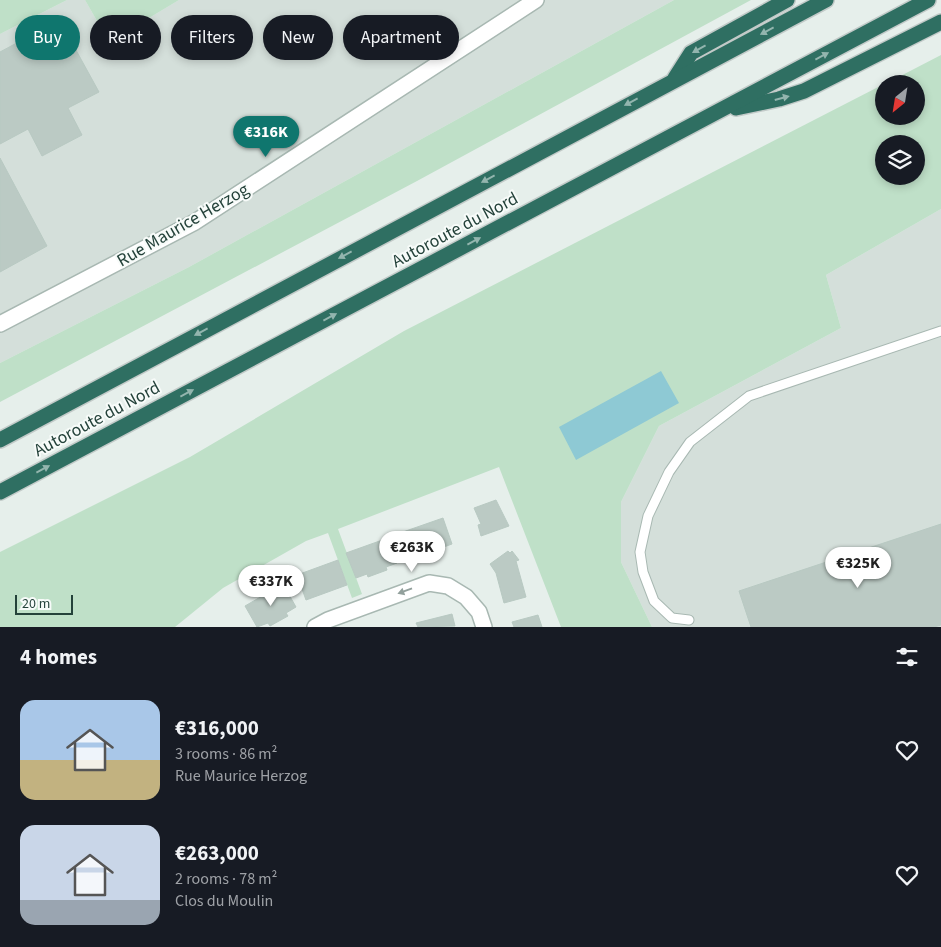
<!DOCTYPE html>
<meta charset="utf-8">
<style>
:root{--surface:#171b24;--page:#20242c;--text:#f1f3f6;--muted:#9ea1a6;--accent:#0f766e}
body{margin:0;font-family:"Source Sans 3",sans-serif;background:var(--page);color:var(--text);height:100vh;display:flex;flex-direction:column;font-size:19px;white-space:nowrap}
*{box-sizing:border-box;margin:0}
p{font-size:16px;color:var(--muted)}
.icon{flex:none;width:28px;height:28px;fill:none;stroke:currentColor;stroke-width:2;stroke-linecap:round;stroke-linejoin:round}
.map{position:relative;height:627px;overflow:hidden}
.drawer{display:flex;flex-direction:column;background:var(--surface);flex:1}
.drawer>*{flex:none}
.banner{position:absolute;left:15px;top:15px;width:500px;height:45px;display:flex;gap:10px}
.needle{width:32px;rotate:210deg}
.buttons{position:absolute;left:875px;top:75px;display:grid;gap:10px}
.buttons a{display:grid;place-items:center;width:50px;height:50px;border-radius:50%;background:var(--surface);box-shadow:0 2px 8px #0003;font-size:25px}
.scale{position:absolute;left:15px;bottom:12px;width:58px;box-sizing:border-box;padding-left:5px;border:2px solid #24423a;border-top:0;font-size:14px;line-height:18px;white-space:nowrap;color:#24423a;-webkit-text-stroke:4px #f7fbf9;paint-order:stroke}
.price{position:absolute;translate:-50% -42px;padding:0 11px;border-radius:18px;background:#fff;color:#222;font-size:16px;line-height:32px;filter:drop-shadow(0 1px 2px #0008)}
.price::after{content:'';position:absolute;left:50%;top:30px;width:15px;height:11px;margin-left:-8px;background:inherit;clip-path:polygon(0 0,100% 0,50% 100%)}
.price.on{background:var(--accent);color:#fff}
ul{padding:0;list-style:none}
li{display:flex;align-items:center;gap:15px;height:125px;padding:0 20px}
li span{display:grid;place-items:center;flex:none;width:140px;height:100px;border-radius:15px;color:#555}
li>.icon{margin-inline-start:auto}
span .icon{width:60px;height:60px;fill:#fffc;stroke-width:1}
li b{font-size:21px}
h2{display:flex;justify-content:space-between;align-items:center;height:60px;padding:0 20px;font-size:21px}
.pill{padding:0 18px;border-radius:22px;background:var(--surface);box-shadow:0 2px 8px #0003;font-size:18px;line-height:45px}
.pill.on{background:var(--accent);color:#fff}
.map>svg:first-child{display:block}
.built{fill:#d4dfda}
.green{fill:#bfe0c8;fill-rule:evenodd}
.water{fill:#8ec9d4}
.building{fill:#bbcac4;stroke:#b8c9c2}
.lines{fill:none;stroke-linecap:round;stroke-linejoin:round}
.lane-casing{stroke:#a8b8b2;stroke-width:11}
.street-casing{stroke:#a8b8b2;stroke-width:18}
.highway-casing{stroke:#c2cac8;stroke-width:18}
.lane{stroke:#fff;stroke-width:9}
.street{stroke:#fff;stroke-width:15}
.highway{stroke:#2f6f62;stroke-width:15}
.oneway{fill:#93b5ae}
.oneway2{fill:#92a09c}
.labels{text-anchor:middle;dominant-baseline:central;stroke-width:4;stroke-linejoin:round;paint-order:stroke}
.street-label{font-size:18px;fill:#24423a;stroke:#f7fbf9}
</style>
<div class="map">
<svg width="941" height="627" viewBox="0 0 941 627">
<rect width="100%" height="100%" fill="#e6efeb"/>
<g class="built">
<polygon points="67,0 85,0 109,42 179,0 674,0 189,267 0,363 0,34"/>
<polygon points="941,209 941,627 652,627 621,562 621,502 659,426 841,328 826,275"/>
</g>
<g class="green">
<polygon points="0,0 67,0 0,34"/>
<polygon points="85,0 179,0 109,42"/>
<polygon points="674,0 751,0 417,181 0,402 0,363 189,267"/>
<path d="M941 55V209L826 275 841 328 659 426 621 502V562L652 627H561L499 467 338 529 362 594 352 598 328 533 306 541 223 588 175 627H0V552L190 457 404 331 884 84V116H916V84H885ZM884 144H916V176H884Z"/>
</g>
<polygon class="water" points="661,371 679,403 576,460 559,427"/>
<g class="building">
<polygon points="26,38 37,59 71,41 99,92 68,108 82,135 42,156 28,129 0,144 0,52"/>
<polygon points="0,158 47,246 0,272"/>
<polygon points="496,500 509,526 481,536 478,525 481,524 474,508"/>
<polygon points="443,518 452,544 441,548 442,551 422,559 421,555 410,559 400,533"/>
<polygon points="941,524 941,625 934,627 751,627 739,591"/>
<polygon points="388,538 397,563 386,567 387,570 368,577 367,574 356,578 346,553"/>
<polygon points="508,551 510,553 512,551 519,560 516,561 526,597 504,603 496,573 490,564"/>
<polygon points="338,560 347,585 306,600 297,575"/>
<polygon points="283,584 296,607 286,613 288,616 270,626 268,623 257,627 245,606"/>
<polygon points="452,614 455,626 418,627 416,623"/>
<polygon points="538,615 542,627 514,627 512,622"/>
</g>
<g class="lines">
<defs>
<polyline id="lane" points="689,620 672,618 654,601 643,572 640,552 648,516 669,472 690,442 749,396 941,331"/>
<g id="street">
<polyline points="0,324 195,222 536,0"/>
<polyline points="315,627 328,620 429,583 448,586 466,597 479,612 484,627"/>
</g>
<g id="highway">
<polyline points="675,78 691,53 787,0"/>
<polyline points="736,108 779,99 804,91 941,22"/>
<polyline points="0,440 826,0"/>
<polyline points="0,492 928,0"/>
</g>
</defs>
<use href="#lane" class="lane-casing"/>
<use href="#street" class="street-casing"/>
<use href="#highway" class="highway-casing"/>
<use href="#lane" class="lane"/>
<use href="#street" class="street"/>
<use href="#highway" class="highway"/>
</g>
<defs><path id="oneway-solid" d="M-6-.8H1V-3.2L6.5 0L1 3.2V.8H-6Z" transform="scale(1.25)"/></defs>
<g class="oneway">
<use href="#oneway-solid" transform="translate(767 31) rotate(152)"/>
<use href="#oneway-solid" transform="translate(699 49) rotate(151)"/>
<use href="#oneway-solid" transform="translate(822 56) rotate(-28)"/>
<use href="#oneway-solid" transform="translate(782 98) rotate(-15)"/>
<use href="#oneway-solid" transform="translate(631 102) rotate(152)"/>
<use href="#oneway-solid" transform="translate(488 179) rotate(152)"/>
<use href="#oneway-solid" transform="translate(474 241) rotate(-28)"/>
<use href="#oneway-solid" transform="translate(345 255) rotate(152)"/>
<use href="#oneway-solid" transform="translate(330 317) rotate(-28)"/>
<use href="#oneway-solid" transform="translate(201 332) rotate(152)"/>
<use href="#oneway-solid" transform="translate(187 393) rotate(-28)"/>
<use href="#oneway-solid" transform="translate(43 469) rotate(-28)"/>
</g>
<use class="oneway2" href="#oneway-solid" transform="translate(405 591) rotate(160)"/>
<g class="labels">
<g class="street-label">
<text transform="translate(183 225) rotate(-30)">Rue Maurice Herzog</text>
<text transform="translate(455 230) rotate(-28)">Autoroute du Nord</text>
<text transform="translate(97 419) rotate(-28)">Autoroute du Nord</text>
</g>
</g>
</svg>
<div class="buttons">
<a><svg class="needle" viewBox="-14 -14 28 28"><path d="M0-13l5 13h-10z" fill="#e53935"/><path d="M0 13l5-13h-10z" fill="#9ea1a6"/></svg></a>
<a><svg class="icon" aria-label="layers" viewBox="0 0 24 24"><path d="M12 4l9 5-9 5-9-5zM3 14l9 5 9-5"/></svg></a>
</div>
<div class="scale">20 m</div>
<b class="price on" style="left:266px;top:158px">€316K</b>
<b class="price" style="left:412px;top:573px">€263K</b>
<b class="price" style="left:858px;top:589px">€325K</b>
<b class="price" style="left:271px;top:607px">€337K</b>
<div class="banner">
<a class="pill on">Buy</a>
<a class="pill">Rent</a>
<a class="pill">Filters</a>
<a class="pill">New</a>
<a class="pill">Apartment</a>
</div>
</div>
<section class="drawer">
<h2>4 homes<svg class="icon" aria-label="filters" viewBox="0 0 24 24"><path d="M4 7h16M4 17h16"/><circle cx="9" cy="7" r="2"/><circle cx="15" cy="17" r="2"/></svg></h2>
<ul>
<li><span style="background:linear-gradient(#a9c7e8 60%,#c2b280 0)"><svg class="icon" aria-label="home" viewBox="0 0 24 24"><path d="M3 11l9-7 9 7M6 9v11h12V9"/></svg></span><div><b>€316,000</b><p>3 rooms · 86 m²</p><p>Rue Maurice Herzog</p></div><svg class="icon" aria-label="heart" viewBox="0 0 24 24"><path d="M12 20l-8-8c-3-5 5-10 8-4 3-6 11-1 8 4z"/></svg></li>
<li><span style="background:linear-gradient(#c9d6e8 75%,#9aa5b1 0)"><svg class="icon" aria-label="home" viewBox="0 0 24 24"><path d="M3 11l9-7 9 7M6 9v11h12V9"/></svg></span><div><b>€263,000</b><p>2 rooms · 78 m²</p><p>Clos du Moulin</p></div><svg class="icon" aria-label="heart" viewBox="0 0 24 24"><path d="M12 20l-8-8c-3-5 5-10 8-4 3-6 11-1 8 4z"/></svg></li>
</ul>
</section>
